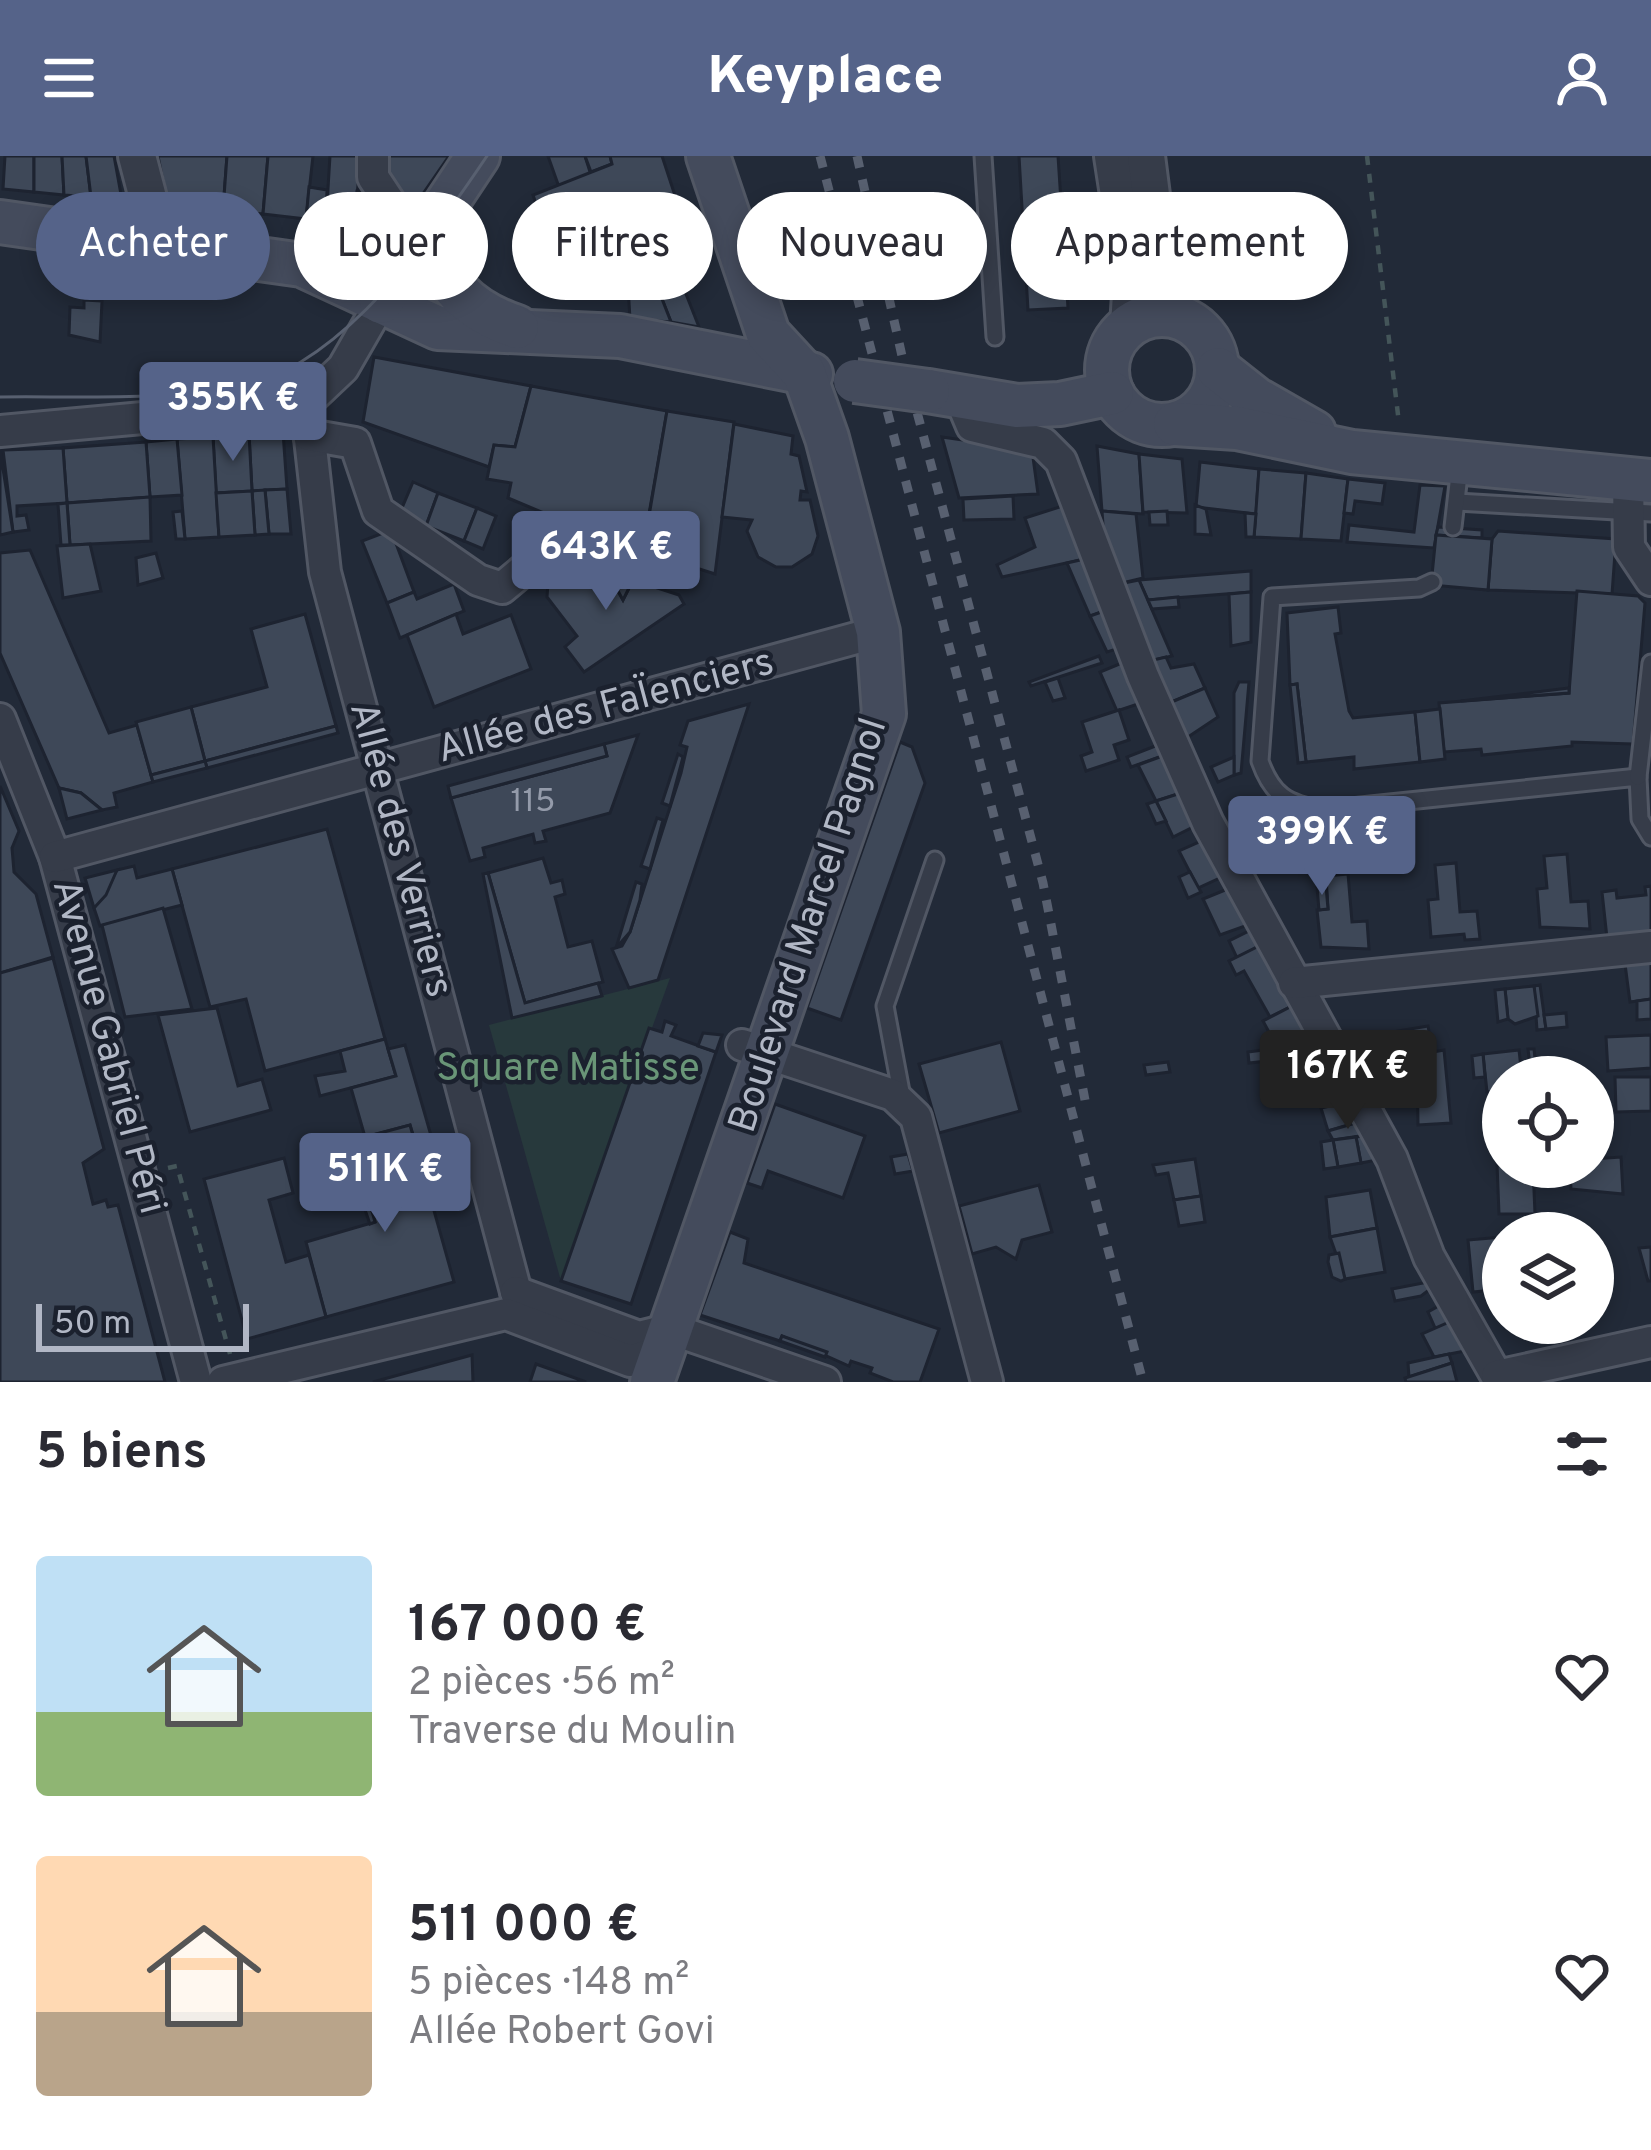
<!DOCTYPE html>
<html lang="fr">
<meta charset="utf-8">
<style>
:root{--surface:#fff;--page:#f7f7f7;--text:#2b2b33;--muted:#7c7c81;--accent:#556389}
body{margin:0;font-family:Overpass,sans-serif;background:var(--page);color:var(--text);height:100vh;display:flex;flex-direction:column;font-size:45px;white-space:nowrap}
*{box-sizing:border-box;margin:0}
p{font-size:39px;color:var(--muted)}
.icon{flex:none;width:66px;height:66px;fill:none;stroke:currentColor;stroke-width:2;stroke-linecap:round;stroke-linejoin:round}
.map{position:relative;height:1226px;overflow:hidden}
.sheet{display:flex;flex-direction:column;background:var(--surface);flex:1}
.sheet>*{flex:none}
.guide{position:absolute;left:36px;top:36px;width:1581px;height:108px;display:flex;gap:24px}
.tools{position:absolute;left:1482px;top:900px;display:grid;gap:24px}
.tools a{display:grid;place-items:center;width:132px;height:132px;border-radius:50%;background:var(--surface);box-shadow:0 6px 18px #0003;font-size:60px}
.scale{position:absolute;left:36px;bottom:30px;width:213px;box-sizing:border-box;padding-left:12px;border:6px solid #b1b7c5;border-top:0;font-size:33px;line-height:42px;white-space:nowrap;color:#b1b7c5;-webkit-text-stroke:9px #1b212e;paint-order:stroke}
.price{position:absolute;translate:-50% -102px;padding:0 27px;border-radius:12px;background:var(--accent);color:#fff;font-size:39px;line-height:78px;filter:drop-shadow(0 3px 6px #0008)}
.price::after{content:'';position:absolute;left:50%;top:72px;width:36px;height:27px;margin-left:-18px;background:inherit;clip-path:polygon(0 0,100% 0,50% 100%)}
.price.on{background:#222;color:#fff}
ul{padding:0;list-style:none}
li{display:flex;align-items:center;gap:36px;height:300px;padding:0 36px}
li span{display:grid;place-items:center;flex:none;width:336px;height:240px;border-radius:12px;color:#555}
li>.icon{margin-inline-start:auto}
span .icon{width:144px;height:144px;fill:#fffc;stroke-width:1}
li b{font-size:51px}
h2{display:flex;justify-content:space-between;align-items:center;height:144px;padding:0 36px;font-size:51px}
.chip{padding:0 42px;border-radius:54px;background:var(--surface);box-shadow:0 6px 18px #0003;font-size:42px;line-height:108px}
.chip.on{background:var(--accent);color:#fff}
header{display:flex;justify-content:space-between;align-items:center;height:156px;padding:0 36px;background:var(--accent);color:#fff;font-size:54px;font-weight:800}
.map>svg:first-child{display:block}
.green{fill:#27393c}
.building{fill:#3e4858;stroke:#1d2330;stroke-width:3}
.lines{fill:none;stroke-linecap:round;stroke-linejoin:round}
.service-casing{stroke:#515764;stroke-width:21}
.minor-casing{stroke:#515764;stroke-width:36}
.tertiary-casing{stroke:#515764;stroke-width:42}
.secondary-casing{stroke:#515764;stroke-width:48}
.path{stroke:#445559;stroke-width:4.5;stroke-dasharray:9 9;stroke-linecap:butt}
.service{stroke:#363c49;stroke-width:15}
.minor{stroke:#363c49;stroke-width:30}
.tertiary{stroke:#363c49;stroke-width:36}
.secondary{stroke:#444b5c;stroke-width:42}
.tram{stroke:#586070;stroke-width:3}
.rail{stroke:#586070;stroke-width:9;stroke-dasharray:12 12;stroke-linecap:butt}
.secondary-bridge-casing{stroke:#515764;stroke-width:48;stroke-linecap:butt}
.secondary-bridge{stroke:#444b5c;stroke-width:42}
.labels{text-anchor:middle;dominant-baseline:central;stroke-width:9;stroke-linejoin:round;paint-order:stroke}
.number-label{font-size:33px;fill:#949baa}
.street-label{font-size:39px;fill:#b1b7c5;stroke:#1b212e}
.park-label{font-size:39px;fill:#699577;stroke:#1b212e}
</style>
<header><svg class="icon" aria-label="menu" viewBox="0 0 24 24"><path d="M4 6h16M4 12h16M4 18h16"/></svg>Keyplace<svg class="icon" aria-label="person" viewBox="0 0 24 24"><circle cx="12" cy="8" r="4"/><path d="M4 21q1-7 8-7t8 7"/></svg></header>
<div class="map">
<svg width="1651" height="1226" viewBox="0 0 1651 1226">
<rect width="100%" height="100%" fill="#222a38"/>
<polygon class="green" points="670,822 561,1125 489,869"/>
<g class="building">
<polygon points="5,0 34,0 34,36 3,33"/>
<polygon points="34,0 62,0 64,39 34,36"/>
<polygon points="62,0 86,0 91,41 64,39"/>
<polygon points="86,0 114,0 122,44 91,41"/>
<polygon points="158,0 227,0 223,54 168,49"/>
<polygon points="227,0 268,0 263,58 223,54"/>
<polygon points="268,0 313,0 306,63 263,58"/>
<polygon points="330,0 361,0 354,68 326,65"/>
<polygon points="383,0 449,0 411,55 382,14"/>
<polygon points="548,0 585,0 591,19 559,31"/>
<polygon points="585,0 610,0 612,8 591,16"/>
<polygon points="610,0 662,0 684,67 671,60 624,75 637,110 567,138 533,39 612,8"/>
<polygon points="1019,0 1058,0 1068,152 1028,154"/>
<polygon points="309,31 327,34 326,65 306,63"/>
<polygon points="357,35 372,36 390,71 354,68"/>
<polygon points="671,60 658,67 699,171 671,166 648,107 637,110 624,75"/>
<polygon points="648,107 671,166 630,163 627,113"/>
<polygon points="84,144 102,145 100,186 69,179 70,151 84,152"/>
<polygon points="374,201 531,230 515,291 494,289 489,311 363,266"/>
<polygon points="531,230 667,255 642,398 508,342 511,327 487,323 494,289 515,291"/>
<polygon points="667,255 734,266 715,418 643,395"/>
<polygon points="734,268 793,280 791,298 799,300 807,336 801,335 800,344 810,344 818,380 812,398 792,411 776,411 758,401 747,375 752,364 722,361"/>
<polygon points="283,276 287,333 252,335 249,278"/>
<polygon points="249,278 252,335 216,337 213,281"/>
<polygon points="213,281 219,381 185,383 177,283"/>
<polygon points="942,281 1032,294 1038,338 959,342"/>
<polygon points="177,283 182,339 150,341 146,286"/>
<polygon points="146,286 150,341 67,347 63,292"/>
<polygon points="1097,290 1139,298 1143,358 1102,355"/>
<polygon points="63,292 67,347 17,350 17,360 26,359 29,374 13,376 3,294"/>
<polygon points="0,294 13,376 0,379"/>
<polygon points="1139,298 1182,303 1187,357 1143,356"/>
<polygon points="1200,306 1259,313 1256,358 1196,351"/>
<polygon points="1259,313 1306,317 1301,383 1254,381"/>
<polygon points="1306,317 1348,323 1341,385 1301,383"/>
<polygon points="1348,323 1385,327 1382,348 1355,345 1353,358 1344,357"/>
<polygon points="413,326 438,337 426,370 399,359"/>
<polygon points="1420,329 1445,330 1434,392 1347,386 1349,369 1414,376"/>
<polygon points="287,333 291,378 269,378 265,334"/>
<polygon points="265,334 269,378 255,379 252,335"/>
<polygon points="252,335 255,379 219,381 216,337"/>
<polygon points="438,337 477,352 464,385 426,370"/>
<polygon points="1013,340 1014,363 964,364 963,343"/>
<polygon points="150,341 151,385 70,389 67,347"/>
<polygon points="67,347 70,389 61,389 58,348"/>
<polygon points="1069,348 1089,402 1002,421 997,409 1035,391 1025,362"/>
<polygon points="1195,349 1206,353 1211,379 1195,378"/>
<polygon points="477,352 496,360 483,393 464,385"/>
<polygon points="182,355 185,383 176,383 173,356"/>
<polygon points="1102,355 1136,358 1143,422 1114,429 1106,409"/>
<polygon points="1167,355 1168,369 1150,369 1149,356"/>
<polygon points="1245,357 1256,358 1254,381 1246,381"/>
<polygon points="1438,371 1482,374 1482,382 1436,379"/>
<polygon points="391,374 414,436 387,447 362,385"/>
<polygon points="1498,375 1616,383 1612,438 1488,434 1492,383"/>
<polygon points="1436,379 1492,383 1488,434 1431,429"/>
<polygon points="90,388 101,435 63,442 57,390"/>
<polygon points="30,394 109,577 137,569 153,626 114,637 117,651 102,654 81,637 59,632 0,497 0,397"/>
<polygon points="156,397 163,422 138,429 136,402"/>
<polygon points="1089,402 1110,453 1090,460 1067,407"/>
<polygon points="580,403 601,432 612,424 623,444 633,424 679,439 684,448 584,516 565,491 577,480 547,441 548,428"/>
<polygon points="1251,415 1251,436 1148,444 1139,424"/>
<polygon points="616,418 633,424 623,444 612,424"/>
<polygon points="1139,424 1172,500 1145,506 1114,429"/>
<polygon points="454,428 464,455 400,482 387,447 414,436 417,443"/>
<polygon points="1577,435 1638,440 1645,447 1633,588 1572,586 1572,590 1482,599 1481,593 1444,596 1439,547 1569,537"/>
<polygon points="1251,436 1251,486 1231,490 1229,438"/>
<polygon points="1178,441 1179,451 1152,453 1148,444"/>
<polygon points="1338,451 1341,477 1335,478 1349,555 1353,562 1415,556 1420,606 1354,613 1354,601 1306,606 1297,528 1290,529 1287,457"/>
<polygon points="1110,453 1123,491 1107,496 1090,460"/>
<polygon points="305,458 336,570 205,605 191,551 267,531 251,473"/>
<polygon points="456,458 463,478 511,459 531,513 434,551 407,479"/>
<polygon points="1099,500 1102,507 1031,530 1029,526"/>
<polygon points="1166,501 1171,512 1194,508 1205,532 1162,550 1145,506"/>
<polygon points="1129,504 1144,546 1117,555 1100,516"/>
<polygon points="1058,522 1065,542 1053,545 1045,526"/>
<polygon points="1239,526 1249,526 1241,617 1234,619 1234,537"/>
<polygon points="1297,528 1306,606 1298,607 1290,529"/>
<polygon points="1205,532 1218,561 1179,587 1162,550"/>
<polygon points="1569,532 1569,537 1461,545"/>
<polygon points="749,548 658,824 629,832 612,793 622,790 630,776 681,617 687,591 680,589 688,565"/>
<polygon points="191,551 205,605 151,619 136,566"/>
<polygon points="1440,553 1445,603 1420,606 1415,556"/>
<polygon points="1119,554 1129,584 1114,589 1119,604 1086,615 1081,600 1092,596 1082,566"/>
<polygon points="336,570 338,577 207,612 205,605"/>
<polygon points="638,579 610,657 543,675 546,685 535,687 533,678 483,692 485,701 470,705 451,642 607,600 604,588"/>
<polygon points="900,586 912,591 925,627 841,864 807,852"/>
<polygon points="1163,587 1168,598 1131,611 1127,601"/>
<polygon points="604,588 607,600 451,642 448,630"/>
<polygon points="678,598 683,601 670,650 662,647"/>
<polygon points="1168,598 1184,636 1156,645 1138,609"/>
<polygon points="1234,601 1234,619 1218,626 1211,611"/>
<polygon points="205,605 207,612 153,626 151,619"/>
<polygon points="0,630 19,675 12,692 14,716 36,738 53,801 0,817"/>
<polygon points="59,632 81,637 102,654 67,663"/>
<polygon points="1184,636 1199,668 1173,681 1156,645"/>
<polygon points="1156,645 1166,665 1156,668 1147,648"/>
<polygon points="657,662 663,664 650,713 641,710"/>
<polygon points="327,673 385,883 265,915 246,843 210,851 172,713"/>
<polygon points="1295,675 1297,700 1271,702 1269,677"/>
<polygon points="1206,683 1224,720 1198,732 1179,695"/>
<polygon points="1567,698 1571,746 1588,745 1590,773 1540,771 1537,733 1547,732 1544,700"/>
<polygon points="543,702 551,727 562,724 565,738 555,741 568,791 592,785 603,826 525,847 488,717"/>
<polygon points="1456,707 1460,756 1477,755 1480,783 1465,784 1464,778 1431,781 1428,744 1438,743 1435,709"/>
<polygon points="134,710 137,722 172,713 182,749 100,770 94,752 117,714"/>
<polygon points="117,714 106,739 94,752 85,722"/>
<polygon points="1190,716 1201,736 1188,742 1179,721"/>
<polygon points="488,717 525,847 598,827 602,840 512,862 483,718"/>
<polygon points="1348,718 1352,766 1367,765 1369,793 1321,791 1317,754 1328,753 1326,720"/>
<polygon points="636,726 642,728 640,744 630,776 616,792"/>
<polygon points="1326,730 1328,753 1319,754 1317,731"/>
<polygon points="1651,730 1651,777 1607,782 1602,736 1616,734 1617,742 1646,739 1645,731"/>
<polygon points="1230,732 1248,769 1220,779 1203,743"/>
<polygon points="163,752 192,853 125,861 102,769"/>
<polygon points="1251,774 1259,790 1237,802 1229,785"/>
<polygon points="1259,790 1292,850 1270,861 1244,815 1236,819 1229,805"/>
<polygon points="53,802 104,993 83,1007 93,1048 106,1044 108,1051 118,1049 165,1226 0,1226 0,817"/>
<polygon points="1651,805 1651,843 1630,846 1625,808"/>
<polygon points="1540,829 1546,873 1537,874 1534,830"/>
<polygon points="1534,830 1538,860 1515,868 1508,863 1505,833"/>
<polygon points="1505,833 1508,863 1498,866 1495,834"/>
<polygon points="1651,843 1651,863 1637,864 1637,845"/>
<polygon points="1292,850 1316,888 1278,893 1263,865"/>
<polygon points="217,852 238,930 262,923 271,954 190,976 158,859"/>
<polygon points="1566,857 1567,871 1546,873 1544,859"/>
<polygon points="665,865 676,869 671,880 716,896 631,1148 561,1125 649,872 662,876"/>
<polygon points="1428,870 1432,892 1387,901 1381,878"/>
<polygon points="703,877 722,879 716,896 698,890"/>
<polygon points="1651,879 1651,912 1608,915 1606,881"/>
<polygon points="385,883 396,920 320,940 315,920 345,915 340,895"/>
<polygon points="1001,886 1020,955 939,977 919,908"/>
<polygon points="1316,888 1337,927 1298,934 1290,891"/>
<polygon points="405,889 434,990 418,995 410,969 365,981 351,932 396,920 388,893"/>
<polygon points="1380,889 1383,899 1360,904 1358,893"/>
<polygon points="1271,893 1267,905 1249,907 1248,896"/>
<polygon points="1528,893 1534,893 1537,921 1522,921 1521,910 1530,909"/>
<polygon points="1444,894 1451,967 1418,969 1417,899"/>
<polygon points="1519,894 1522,921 1503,921 1503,935 1487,936 1483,898"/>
<polygon points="1483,898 1485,921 1474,922 1472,900"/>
<polygon points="1168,906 1170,916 1146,919 1144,909"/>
<polygon points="1615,921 1651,921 1651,955 1616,956"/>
<polygon points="1348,946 1359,966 1328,975 1321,952"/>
<polygon points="775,948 865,980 843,1042 768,1015 762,1032 747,1027"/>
<polygon points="1359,966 1367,979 1333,984 1328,975"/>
<polygon points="410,969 454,1126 326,1161 306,1086 375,1066 360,1011 372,1008 365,981"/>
<polygon points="1367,979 1382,1003 1361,1007 1356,981"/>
<polygon points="365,981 372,1008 360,1011 353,985"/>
<polygon points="1356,981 1361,1007 1338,1011 1333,984"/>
<polygon points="1333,984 1338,1011 1324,1013 1321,986"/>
<polygon points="908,998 913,1015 895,1018 891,1001"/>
<polygon points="1621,1001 1623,1038 1571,1033 1570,1011 1593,1011 1593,1003"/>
<polygon points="284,1002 293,1037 269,1044 286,1106 309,1099 326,1161 247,1183 204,1023"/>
<polygon points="1195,1003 1201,1040 1174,1044 1168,1017 1156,1019 1153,1009"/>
<polygon points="1497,1007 1533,1011 1535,1058 1499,1058"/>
<polygon points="360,1011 375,1066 370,1068 351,1014"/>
<polygon points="1039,1029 1052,1076 1022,1084 1016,1103 996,1091 972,1098 959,1050"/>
<polygon points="1370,1034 1377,1072 1330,1081 1326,1041"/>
<polygon points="1201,1040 1205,1066 1179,1070 1174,1044"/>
<polygon points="1377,1072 1385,1116 1345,1123 1330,1081"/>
<polygon points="730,1076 748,1083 744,1107 939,1173 920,1226 893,1226 870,1217 872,1212 851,1205 849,1210 782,1180 780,1185 700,1159"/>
<polygon points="1503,1081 1503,1133 1473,1136 1468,1084"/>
<polygon points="1651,1091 1651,1125 1648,1125 1639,1092"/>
<polygon points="1339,1097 1345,1123 1341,1125 1332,1121 1328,1106 1329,1099"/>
<polygon points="1428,1126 1433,1131 1421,1140 1395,1145 1392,1133"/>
<polygon points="1444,1147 1454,1164 1436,1174 1428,1156"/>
<polygon points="1454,1164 1470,1194 1434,1201 1422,1178"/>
<polygon points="782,1180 827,1196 825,1201 780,1185"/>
<polygon points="1449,1198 1452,1207 1409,1221 1408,1207"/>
<polygon points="472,1199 473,1226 373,1226"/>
<polygon points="1452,1207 1457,1226 1406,1226 1405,1222"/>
<polygon points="536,1208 586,1226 530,1226"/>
</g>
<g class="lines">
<defs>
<g id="service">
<polyline points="983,0 995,181"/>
<polyline points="1457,346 1651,357"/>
<polyline points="1453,371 1460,310"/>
<path d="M1432 426 1419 432 1272 441 1260 605C1272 639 1287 648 1322 654L1638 621 1640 663 1651 681"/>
<polyline points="1638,621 1651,507"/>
<polyline points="902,941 885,850 935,704"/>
</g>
<g id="minor">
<polyline points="373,0 373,21 418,89"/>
<polyline points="959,239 972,270 1043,287 1061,305 1143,520 1208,667 1392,1003 1429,1101 1500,1226"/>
<polyline points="306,247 325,416 516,1136"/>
<polyline points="0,275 306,247 343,212 381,146"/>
<polyline points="309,279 355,287 378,355 478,424 502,432 556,387"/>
<polyline points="1628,323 1629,391 1651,424"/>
<polyline points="0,563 55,701 196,1226"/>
<polyline points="55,701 878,476"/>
<polyline points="1294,827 1651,791"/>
<polyline points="742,889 893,939 916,961 987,1226"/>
<polyline points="516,1136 639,1181 671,1173 825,1226"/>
<polyline points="1497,1220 1651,1186"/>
<polyline points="223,1226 506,1158 630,1205 664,1194"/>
</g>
<g id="tertiary">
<polyline points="137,0 160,88"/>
<polyline points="1113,0 1132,123 1129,170"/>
<polyline points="1146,0 1161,118 1179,161"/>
</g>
<g id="secondary">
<polyline points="0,66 302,109 438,172 620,180 811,218"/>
<path d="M425 79C445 128 466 154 517 171"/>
<polyline points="381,146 478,0"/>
<circle cx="1162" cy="214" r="55"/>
<polyline points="1218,213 1256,243 1314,276"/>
<polyline points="928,235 1017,250 1060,248 1112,237"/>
<polyline points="1175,268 1237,272 1352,296 1651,325"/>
<polyline points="652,1226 884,558 878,476 827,282 804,217 768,178 708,0"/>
</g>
</defs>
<use href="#service" class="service-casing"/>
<use href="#minor" class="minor-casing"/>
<use href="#tertiary" class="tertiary-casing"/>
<use href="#secondary" class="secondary-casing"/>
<g class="path">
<polyline points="1367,0 1399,267"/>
<polyline points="1237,661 1258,650"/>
<polyline points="168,1012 177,1010 230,1198"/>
</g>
<use href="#service" class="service"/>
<use href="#minor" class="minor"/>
<use href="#tertiary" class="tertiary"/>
<use href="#secondary" class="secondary"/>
<path class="tram" d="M0 241C68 240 184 245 247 229 344 206 434 79 487 0"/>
<g class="rail">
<polyline points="820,0 1143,1226"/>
<polyline points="857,0 902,200 1043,727 1085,944"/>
</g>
<defs>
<polyline id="secondary-bridge" points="855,225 928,235"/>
</defs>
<use href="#secondary-bridge" class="secondary-bridge-casing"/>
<use href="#secondary-bridge" class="secondary-bridge"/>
</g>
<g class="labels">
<g class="number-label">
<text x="533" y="647">115</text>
</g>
<g class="street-label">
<text transform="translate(606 552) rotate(-15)">Allée des FaÏenciers</text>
<text transform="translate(399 694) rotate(75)">Allée des Verriers</text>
<text transform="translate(810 770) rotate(-72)">Boulevard Marcel Pagnol</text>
<text transform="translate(107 891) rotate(75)">Avenue Gabriel Péri</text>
</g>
<g class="park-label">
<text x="568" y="914">Square Matisse</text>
</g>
</g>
</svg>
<div class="tools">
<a><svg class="icon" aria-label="locate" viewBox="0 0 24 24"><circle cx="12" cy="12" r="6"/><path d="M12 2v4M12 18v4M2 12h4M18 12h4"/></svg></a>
<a><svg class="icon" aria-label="layers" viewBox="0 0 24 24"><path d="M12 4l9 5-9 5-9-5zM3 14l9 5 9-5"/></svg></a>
</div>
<div class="scale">50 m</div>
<b class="price" style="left:233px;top:308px">355K €</b>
<b class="price" style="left:606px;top:457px">643K €</b>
<b class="price" style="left:1322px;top:742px">399K €</b>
<b class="price on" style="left:1348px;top:976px">167K €</b>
<b class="price" style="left:385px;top:1079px">511K €</b>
<div class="guide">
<a class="chip on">Acheter</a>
<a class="chip">Louer</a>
<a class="chip">Filtres</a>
<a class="chip">Nouveau</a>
<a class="chip">Appartement</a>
</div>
</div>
<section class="sheet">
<h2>5 biens<svg class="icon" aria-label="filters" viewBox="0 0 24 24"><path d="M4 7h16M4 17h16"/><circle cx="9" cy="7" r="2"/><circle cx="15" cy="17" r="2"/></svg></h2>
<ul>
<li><span style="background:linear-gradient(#bfe0f5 65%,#8fb573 0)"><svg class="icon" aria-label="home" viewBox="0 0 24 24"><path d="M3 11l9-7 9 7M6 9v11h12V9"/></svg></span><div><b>167 000 €</b><p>2 pièces · 56 m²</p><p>Traverse du Moulin</p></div><svg class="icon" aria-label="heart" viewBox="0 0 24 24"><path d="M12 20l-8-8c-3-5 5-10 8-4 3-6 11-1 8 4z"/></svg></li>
<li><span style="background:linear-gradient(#ffd9b3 65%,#b9a48a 0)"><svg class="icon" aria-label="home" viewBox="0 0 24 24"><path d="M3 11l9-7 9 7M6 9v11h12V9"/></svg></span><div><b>511 000 €</b><p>5 pièces · 148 m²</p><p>Allée Robert Govi</p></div><svg class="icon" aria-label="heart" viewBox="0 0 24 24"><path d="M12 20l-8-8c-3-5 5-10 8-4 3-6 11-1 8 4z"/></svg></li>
</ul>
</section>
